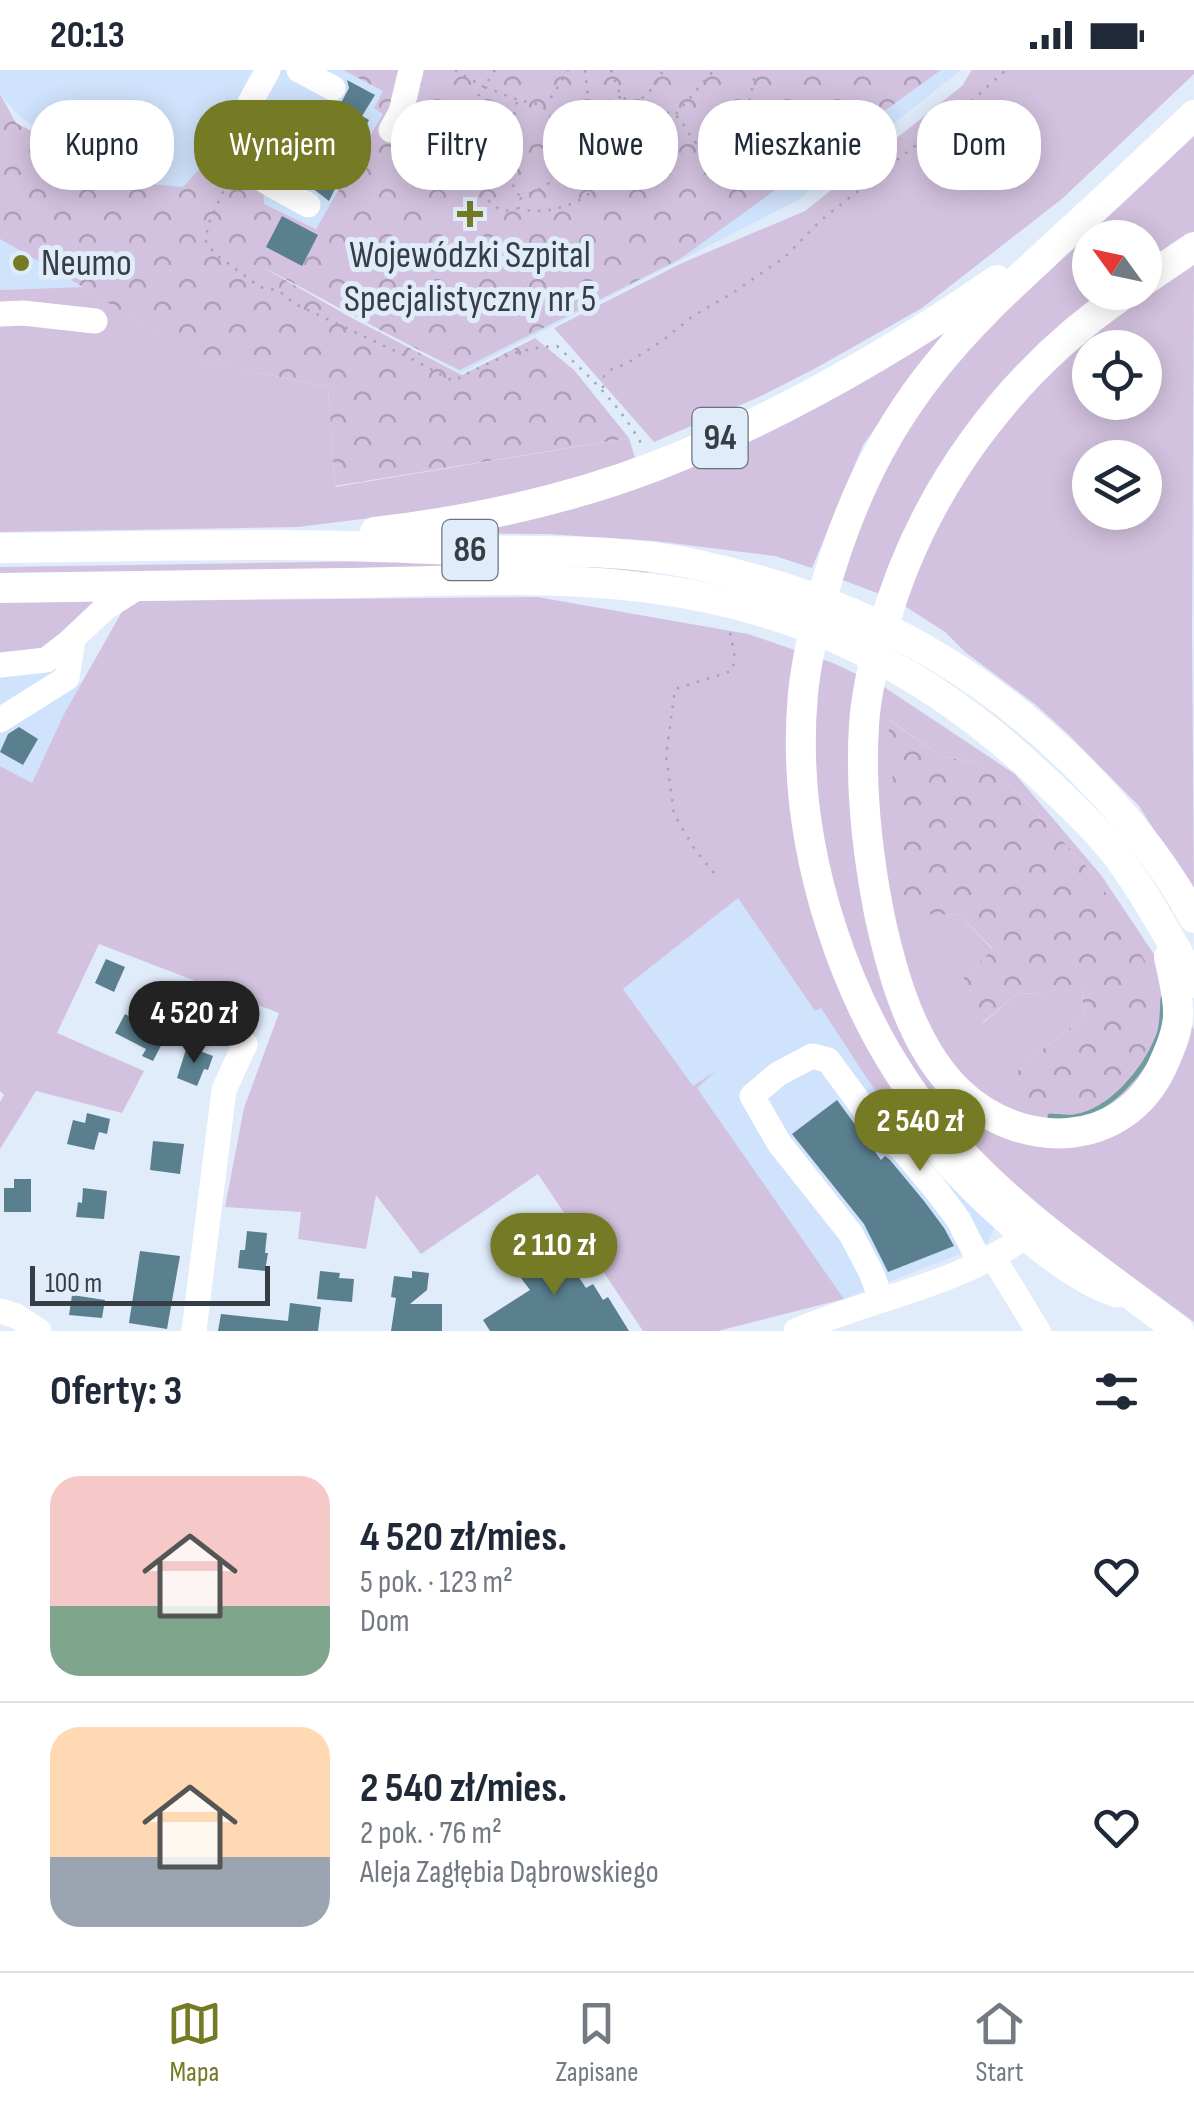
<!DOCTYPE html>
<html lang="pl">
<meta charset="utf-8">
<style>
:root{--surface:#fff;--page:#f2f2f3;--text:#1f2937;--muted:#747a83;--line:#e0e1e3;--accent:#757b24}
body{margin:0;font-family:"Sofia Sans Condensed",sans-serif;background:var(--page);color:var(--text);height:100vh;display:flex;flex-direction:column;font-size:38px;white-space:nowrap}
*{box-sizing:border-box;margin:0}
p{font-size:32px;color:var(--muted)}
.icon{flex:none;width:55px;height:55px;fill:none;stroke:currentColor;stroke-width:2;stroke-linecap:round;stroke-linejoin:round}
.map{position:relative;height:1261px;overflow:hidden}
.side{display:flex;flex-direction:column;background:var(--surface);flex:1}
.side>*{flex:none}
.guide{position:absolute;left:30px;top:30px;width:1135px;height:90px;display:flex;gap:20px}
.needle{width:65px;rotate:303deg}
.tools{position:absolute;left:1072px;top:150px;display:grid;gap:20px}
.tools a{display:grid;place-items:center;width:90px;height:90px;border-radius:50%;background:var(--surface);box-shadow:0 5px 25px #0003;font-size:50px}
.scale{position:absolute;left:30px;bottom:25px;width:240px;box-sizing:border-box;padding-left:10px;border:5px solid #373d44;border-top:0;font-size:28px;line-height:35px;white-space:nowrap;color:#373d44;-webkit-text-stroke:8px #e1ecfb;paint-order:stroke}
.price{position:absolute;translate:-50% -85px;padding:0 22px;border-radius:35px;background:var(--accent);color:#fff;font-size:32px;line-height:65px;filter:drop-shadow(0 2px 5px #0008)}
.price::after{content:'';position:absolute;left:50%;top:60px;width:30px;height:22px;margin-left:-15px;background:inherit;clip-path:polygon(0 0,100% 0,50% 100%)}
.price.selected{background:#222;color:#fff}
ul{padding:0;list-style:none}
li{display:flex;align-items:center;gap:30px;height:250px;padding:0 50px}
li+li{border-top:2px solid var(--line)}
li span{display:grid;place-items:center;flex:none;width:280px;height:200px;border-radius:30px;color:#555}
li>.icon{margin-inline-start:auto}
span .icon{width:120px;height:120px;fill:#fffc;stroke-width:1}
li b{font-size:42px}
h2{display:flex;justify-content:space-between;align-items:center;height:120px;padding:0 50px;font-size:42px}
.pill{padding:0 35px;border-radius:40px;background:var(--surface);box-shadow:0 5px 25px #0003;font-size:35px;line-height:90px}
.pill.selected{background:var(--accent);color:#fff}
.status{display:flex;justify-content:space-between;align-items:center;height:70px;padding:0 50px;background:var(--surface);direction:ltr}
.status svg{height:28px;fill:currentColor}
.dock{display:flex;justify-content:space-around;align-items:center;height:140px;border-top:2px solid var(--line);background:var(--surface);font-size:28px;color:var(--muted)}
.dock a{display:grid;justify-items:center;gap:5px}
.dock .selected{color:var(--accent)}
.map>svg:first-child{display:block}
.built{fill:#d0e3fc}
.green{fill:#d3c2df;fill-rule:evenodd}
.forest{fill:url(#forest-crowns)}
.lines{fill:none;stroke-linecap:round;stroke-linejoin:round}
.stream{stroke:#6f9c9d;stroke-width:5}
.building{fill:#5a7f8f}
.path{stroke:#9ea8b3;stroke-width:2.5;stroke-dasharray:2.5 8;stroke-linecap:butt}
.minor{stroke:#fff;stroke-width:25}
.major{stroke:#fff;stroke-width:30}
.poi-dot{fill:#757b24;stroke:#e1ecfb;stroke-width:4}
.labels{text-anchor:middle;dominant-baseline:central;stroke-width:10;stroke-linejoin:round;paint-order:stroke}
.shield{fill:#e1ecfb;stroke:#6a727b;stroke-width:2.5}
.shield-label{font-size:35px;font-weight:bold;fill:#373d44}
.poi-label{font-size:38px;fill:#373d44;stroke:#e1ecfb}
</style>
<div class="status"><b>20:13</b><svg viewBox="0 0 49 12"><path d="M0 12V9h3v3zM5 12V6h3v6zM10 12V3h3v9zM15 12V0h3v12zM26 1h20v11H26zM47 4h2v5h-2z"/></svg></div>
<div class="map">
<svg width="1194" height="1261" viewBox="0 0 1194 1261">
<defs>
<pattern id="forest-crowns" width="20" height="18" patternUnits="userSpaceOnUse" patternTransform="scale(2.5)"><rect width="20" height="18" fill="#d3c2df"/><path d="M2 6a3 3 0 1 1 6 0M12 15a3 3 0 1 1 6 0" fill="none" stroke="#ac9fb6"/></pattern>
</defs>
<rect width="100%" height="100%" fill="#e1ecfb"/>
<g class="built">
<polygon points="0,0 961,0 798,130 461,303 222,174 129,112 91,92 20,47 0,24"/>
<polygon points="0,169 83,217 0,220"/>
<polygon points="48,548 61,614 82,612 64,644 32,713 0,696 0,550"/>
<polygon points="738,828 815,940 821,937 866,1007 998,1152 987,1174 844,1229 623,919"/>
</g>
<g class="green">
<polygon points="972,0 1194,0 1194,4 1063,128 922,238 816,298 759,327 654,372 554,258 682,193 805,141 962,16"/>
<polygon points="1194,56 1194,162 1145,198 1145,168 1090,168 1090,222 1111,223 924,424 897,475 885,526 837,508 869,421 939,305"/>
<path d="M1194 190 1192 563 1194 824 1139 736 1069 665 1036 635 965 582 945 562 900 533 952 421 1062 284 1123 237ZM1090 278H1145V332H1090ZM1090 388H1145V442H1090Z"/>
<polygon points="83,217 200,290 328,317 335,417 629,368 635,388 585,406 508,426 427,441 298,457 0,462 0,220"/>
<polygon points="944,263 863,375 812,498 775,486 655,471 546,464 406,463 562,432"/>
<polygon points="375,491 477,492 649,499 647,508 0,507 0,497"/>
<path d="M537 527 748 564 833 593 884 617 1015 704 1101 805 1178 920 1194 960V1252L1070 1161 943 1097 896 1049 866 1007 821 938 815 941 738 828 623 919 693 1016 716 1001 697 1018 844 1229 718 1261H643L538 1104 421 1184 376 1125 366 1179 298 1169 301 1142 225 1137 244 1038 279 943 99 874 57 963 144 1001 122 1043 36 1021 0 1079V1032L4 1025 0 1021V696L32 713 64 644 128 531ZM890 650 941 686 974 692 1018 723 1097 808 1145 982 1103 1031 1018 1001 1030 989 1084 948 1082 916 1036 924 1018 923 983 953 961 911 993 880 959 844 937 845Z"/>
<polygon points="89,530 95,532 45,580 0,586 0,532"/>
</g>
<g class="forest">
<path d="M343 0H941L680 189 460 300C392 268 326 230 259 195L352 248 462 305 535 268 574 300 629 368 335 416 328 317 199 290 83 217 0 169V24L16 53 129 112 183 117 229 65 263 117 264 134 316 159 383 44 374 38 383 21Z"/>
<polygon points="888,649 941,686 974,692 1018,723 1097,808 1153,905 1156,938 1145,982 1123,1010 1104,1031 1081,1039 1031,1036 1018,1012 1018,1001 1030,989 1084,948 1082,917 1036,924 1018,923 982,953 971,948 961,911 993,879 959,844 937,845 903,841"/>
</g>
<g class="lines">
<path class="stream" d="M1050 1046C1057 1046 1066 1048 1074 1047 1111 1041 1145 1000 1158 967 1163 956 1162 940 1163 928"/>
</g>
<g class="building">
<polygon points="347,10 375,25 362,46 369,50 329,131 316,121 262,90 267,82 287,93 320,30 333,34 342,31 349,18"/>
<polygon points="282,146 318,165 302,196 266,177"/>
<polygon points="19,657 38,669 23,695 0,682 8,664"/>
<polygon points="106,889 125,897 114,922 95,913"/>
<polygon points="125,944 152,958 150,961 165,968 153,991 142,986 146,979 115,963"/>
<polygon points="187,976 213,986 208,1000 204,999 197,1016 177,1008"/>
<polygon points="837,1030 881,1090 885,1086 890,1090 924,1131 944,1158 954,1176 888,1202 864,1154 792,1064"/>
<polygon points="87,1043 110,1049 107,1064 99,1062 94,1080 67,1074 73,1050 85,1053"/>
<polygon points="153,1071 184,1074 180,1104 150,1100"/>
<polygon points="14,1109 31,1109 31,1142 4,1142 4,1118 14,1118"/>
<polygon points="83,1118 107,1121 104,1149 76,1147 78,1132 82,1133"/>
<polygon points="247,1161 267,1163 265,1183 268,1183 265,1201 238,1198 240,1180 245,1180"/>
<polygon points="548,1169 558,1182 561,1180 586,1218 593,1214 603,1230 608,1227 629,1261 490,1261 483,1250 530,1220 512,1196 516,1194 512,1188 533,1174 536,1178"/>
<polygon points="140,1181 180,1186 167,1259 129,1253"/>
<polygon points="320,1201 340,1203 339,1208 354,1209 352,1232 317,1229"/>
<polygon points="412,1201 429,1203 427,1220 410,1234 442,1234 442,1261 391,1261 396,1228 391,1227 394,1206 412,1208"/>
<polygon points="72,1225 105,1230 102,1248 69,1245"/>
<polygon points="290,1233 321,1237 318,1261 218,1261 221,1244 288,1251"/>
</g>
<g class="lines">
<g class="path">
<path d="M455 0 484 17C471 35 459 69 466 92 468 99 473 107 476 113 483 125 491 136 504 141L517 139"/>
<polyline points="495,0 484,17 518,30 542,35 549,44 561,73 568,77"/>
<polyline points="585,0 589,35 592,39"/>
<polyline points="611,0 621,27 637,33 654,17 663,0"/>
<path d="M621 27C578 36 575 83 550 112 543 120 530 123 521 128L518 138C535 143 549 141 566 136 575 132 586 128 593 120 611 101 622 58 637 33 645 37 669 42 675 45 685 52 688 68 699 75 737 97 753 24 755 0"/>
<path d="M517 32C510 65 498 99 521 128"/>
<polyline points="543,35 553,25 568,0"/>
<polyline points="676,44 714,0"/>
<path d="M228 112 210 150 205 170 214 183 260 217 279 221 295 234 410 288 453 311C490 292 515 278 557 276 591 308 621 336 643 377"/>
<polyline points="603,318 604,306 612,299 626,294 662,271 693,246 734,222 785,187 820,151 968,34 1006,0"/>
<polyline points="714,803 695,780 674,744 666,686 675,619 732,601 735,588 729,557"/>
</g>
<g class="minor">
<path d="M268 0C257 21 222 73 240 94 248 103 294 127 308 135"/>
<polyline points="299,0 333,18"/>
<polyline points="391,60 401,42 411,0"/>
<polyline points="0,244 23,243 95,251"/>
<polyline points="0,595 46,590 68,573 105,538 140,516"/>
<polyline points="0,650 67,608 73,569"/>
<path d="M913 1046C925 1063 936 1082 950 1097 988 1138 1064 1209 1117 1225"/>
<polyline points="993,1187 1038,1261"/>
<polyline points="881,1229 871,1202 851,1164 779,1073 752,1026 778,1004 812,986 828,990 883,1065 901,1078 937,1121 958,1149 980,1192"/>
<polyline points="0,1241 16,1246 39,1261"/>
<polyline points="194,1261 224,1020 245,974"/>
<path d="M796 1261C871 1228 957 1216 1024 1167"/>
</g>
<g class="major">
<polyline points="1145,210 1194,177"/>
<path d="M1127 222C1009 302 921 422 883 559 874 590 866 622 864 655 860 718 867 781 879 843 892 904 912 976 958 1021 1020 1081 1122 1081 1162 997 1169 981 1177 964 1178 947 1179 927 1173 907 1169 887"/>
<path d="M375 462C469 451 567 430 656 396 776 349 891 283 997 210"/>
<path d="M0 478C93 477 187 475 280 475 341 475 402 478 462 480 537 482 615 478 689 493 775 511 861 541 936 586 1036 645 1139 746 1194 848"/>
<path d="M0 518C116 516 232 515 347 513 447 511 549 505 649 518 802 538 925 598 1037 703 1064 728 1093 755 1116 784 1143 820 1173 873 1194 913"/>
<path d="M1179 1261C1097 1198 1010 1141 942 1061 845 946 789 775 803 624 806 592 814 560 822 528 846 442 878 369 934 299 973 249 1021 207 1067 164 1110 125 1152 85 1194 45"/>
</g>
</g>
<g class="poi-dot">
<path d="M465 129h10v10h10v10h-10v10h-10v-10h-10v-10h10z"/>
<circle cx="21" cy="193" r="10"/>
</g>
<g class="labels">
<g class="shield">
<rect x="692.5" y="338" width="55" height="60" rx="8"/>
<rect x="442.5" y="450" width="55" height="60" rx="8"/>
</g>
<g class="shield-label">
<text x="720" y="368">94</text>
<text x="470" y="480">86</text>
</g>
<g class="poi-label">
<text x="470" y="185">Wojewódzki Szpital<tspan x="470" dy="44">Specjalistyczny nr 5</tspan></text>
<text x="41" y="193" text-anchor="start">Neumo</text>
</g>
</g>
</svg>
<div class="tools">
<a><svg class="needle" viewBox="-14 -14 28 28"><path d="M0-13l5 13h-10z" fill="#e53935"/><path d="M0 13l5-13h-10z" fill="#747a83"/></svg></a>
<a><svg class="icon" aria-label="locate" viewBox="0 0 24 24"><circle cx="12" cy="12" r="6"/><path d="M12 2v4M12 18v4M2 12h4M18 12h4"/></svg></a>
<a><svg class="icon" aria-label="layers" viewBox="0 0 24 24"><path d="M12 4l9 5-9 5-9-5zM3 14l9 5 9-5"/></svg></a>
</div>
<div class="scale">100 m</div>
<b class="price selected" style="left:194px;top:996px">4 520 zł</b>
<b class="price" style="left:920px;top:1104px">2 540 zł</b>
<b class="price" style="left:554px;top:1228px">2 110 zł</b>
<div class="guide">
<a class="pill">Kupno</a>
<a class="pill selected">Wynajem</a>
<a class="pill">Filtry</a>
<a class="pill">Nowe</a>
<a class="pill">Mieszkanie</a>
<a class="pill">Dom</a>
</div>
</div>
<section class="side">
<h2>Oferty: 3<svg class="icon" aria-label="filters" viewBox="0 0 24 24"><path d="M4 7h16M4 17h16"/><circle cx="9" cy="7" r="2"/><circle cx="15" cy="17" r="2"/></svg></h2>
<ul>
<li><span style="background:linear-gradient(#f6c9c9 65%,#7fa58c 0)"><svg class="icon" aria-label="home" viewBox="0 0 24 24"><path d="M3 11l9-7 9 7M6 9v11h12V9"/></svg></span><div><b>4 520 zł/mies.</b><p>5 pok. · 123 m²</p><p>Dom</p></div><svg class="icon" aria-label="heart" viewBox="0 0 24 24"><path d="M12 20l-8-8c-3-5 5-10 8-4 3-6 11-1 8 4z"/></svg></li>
<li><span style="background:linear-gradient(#ffd9b3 65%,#9aa5b1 0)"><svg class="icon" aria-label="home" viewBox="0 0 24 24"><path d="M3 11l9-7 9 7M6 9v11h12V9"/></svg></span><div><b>2 540 zł/mies.</b><p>2 pok. · 76 m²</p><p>Aleja Zagłębia Dąbrowskiego</p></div><svg class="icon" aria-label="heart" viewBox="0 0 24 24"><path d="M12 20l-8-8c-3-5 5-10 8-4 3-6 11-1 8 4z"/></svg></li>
</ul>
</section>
<nav class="dock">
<a class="selected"><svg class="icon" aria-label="map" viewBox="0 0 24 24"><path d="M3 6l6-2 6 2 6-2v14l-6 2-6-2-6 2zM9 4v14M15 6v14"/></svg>Mapa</a>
<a><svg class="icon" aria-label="saved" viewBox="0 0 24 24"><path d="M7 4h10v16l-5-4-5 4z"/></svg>Zapisane</a>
<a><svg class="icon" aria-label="home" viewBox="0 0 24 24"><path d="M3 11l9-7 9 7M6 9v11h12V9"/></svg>Start</a>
</nav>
